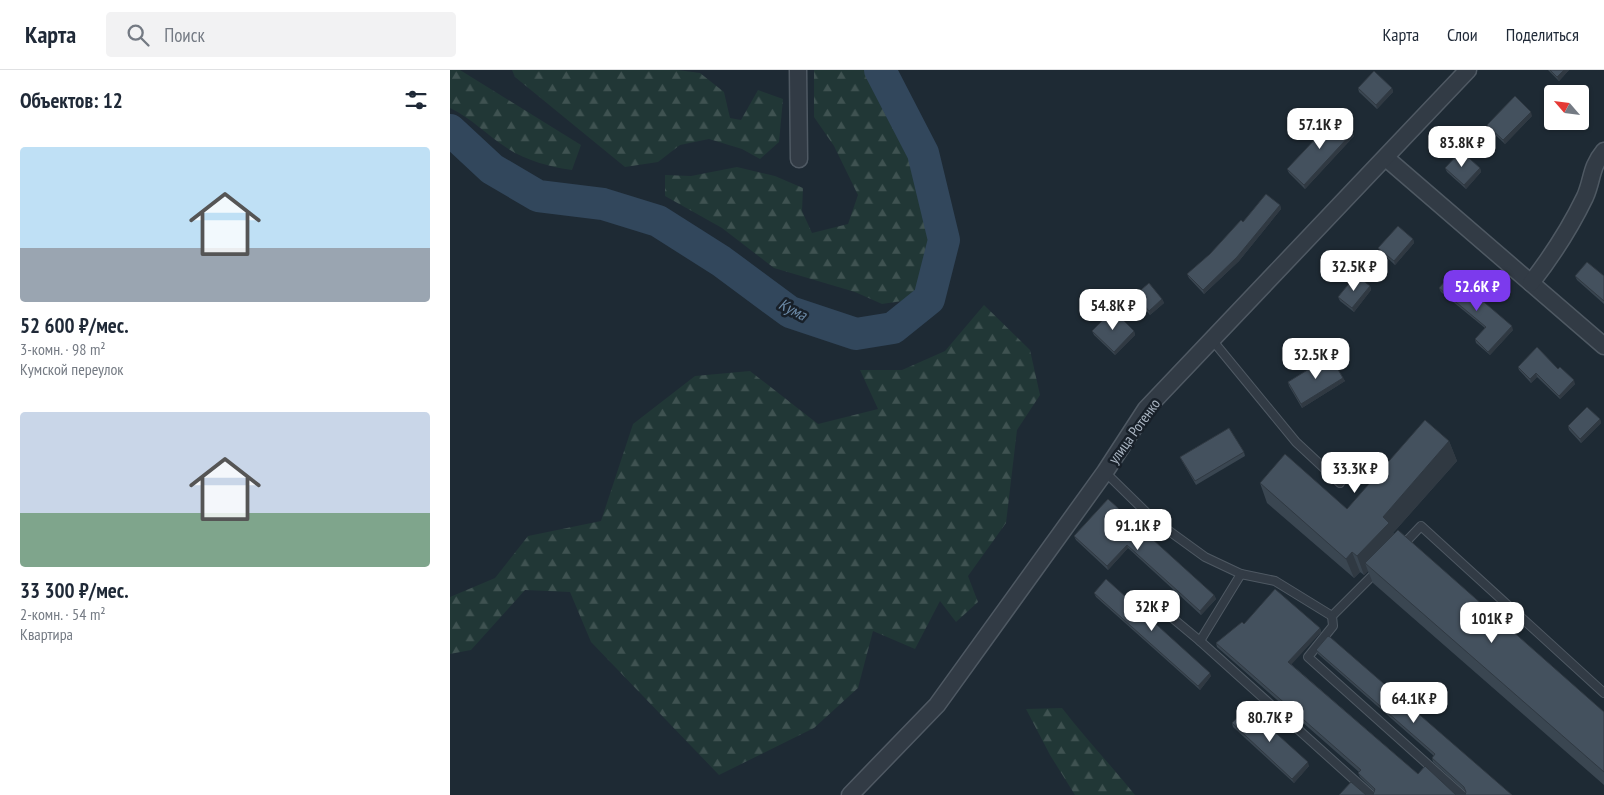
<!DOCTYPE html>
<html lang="ru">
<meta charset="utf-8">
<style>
:root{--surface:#fff;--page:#f2f2f3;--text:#1f2937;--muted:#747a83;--line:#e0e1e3;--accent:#7c3aed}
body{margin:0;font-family:"PT Sans Narrow",sans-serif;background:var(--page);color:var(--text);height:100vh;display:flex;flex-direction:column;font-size:19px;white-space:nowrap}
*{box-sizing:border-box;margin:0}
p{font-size:16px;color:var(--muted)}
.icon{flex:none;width:28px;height:28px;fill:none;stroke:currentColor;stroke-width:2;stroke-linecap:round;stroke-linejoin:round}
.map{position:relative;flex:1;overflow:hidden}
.details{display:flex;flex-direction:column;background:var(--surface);width:450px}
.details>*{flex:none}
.needle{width:32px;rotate:298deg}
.fabs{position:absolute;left:1094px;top:15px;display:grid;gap:10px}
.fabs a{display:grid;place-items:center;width:45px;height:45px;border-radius:5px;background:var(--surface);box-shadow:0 1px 4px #0004;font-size:25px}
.price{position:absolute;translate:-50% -42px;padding:0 11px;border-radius:10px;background:#fff;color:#222;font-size:16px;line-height:32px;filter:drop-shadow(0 1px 2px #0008)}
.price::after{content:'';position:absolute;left:50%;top:30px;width:15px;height:11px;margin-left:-8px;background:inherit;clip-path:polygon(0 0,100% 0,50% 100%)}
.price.current{background:var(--accent);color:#fff}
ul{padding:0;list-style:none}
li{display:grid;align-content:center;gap:10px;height:265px;padding:0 20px}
li span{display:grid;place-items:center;height:155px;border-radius:5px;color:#555}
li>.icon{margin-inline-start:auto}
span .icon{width:90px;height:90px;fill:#fffc;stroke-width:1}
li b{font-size:21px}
h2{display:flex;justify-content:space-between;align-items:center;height:60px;padding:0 20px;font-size:21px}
header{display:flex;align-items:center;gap:30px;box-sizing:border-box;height:70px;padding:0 25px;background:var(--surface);border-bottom:1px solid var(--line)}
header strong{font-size:24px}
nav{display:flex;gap:28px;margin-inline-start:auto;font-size:18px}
.search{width:350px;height:45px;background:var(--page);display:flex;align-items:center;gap:12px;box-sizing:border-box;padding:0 18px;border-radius:5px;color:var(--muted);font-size:19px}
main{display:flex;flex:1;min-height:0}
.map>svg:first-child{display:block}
.forest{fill:url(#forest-firs)}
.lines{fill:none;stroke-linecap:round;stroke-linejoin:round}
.river{stroke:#32475c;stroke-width:32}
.service-casing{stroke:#4f5963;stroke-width:10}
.minor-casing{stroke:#4f5963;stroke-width:19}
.service{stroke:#323b45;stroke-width:8}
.minor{stroke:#323b45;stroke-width:16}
.wall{fill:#3a4651}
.shaded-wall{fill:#303942}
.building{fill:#44515e;stroke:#303942}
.labels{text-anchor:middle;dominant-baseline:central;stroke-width:5;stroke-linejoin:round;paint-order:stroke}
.street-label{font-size:15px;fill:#abb6c3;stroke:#182029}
.water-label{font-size:16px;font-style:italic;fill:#6c8aa7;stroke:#182029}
</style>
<header>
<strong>Карта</strong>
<div class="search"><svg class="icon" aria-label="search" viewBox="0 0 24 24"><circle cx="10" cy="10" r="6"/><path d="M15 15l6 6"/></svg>Поиск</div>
<nav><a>Карта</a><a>Слои</a><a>Поделиться</a></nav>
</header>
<main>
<section class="details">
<h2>Объектов: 12<svg class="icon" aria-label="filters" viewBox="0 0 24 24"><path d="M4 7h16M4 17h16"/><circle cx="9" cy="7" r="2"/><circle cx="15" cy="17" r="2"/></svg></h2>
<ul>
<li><span style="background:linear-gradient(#bfe0f5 65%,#9aa5b1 0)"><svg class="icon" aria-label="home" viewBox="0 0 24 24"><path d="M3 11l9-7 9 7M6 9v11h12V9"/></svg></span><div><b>52 600 ₽/мес.</b><p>3-комн. · 98 m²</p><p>Кумской переулок</p></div></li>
<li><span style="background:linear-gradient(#c9d6e8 65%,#7fa58c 0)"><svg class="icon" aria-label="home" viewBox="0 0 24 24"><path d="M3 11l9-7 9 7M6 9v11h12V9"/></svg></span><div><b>33 300 ₽/мес.</b><p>2-комн. · 54 m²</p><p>Квартира</p></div></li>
</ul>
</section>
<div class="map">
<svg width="1154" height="725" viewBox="0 0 1154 725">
<defs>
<pattern id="forest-firs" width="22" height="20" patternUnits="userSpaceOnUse" patternTransform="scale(1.25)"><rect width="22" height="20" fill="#213736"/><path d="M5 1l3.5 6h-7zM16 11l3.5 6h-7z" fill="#3f5251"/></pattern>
</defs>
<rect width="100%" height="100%" fill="#1e2a34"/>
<g class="forest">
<path d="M0 0H10L131 75 122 100C100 97 75 90 57 78 37 65 21 48 0 38Z"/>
<polygon points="62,0 228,0 250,3 274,22 280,48 291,50 308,20 333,29 329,72 310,89 292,79 259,69 230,75 208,92 175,97 65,7"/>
<polygon points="364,0 423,0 466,82 486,166 476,199 459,230 432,234 405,222 324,198 272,158 215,126 215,105 241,106 287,97 325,106 353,118 352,141 362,163 398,154 408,125 384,76 364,47"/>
<polygon points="534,235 580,280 590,325 567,360 556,453 518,506 528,532 506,552 490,531 465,579 423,561 408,618 364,658 269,705 141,572 120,522 75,520 21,580 0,584 0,527 45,508 78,466 151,451 183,354 245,306 300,301 368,354 428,339 410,300 452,300 495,281"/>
<path d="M612 638C635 668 661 695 685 725H625L600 685 576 639Z"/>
</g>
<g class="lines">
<polyline class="river" points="0,60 42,99 88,126 153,134 208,151 271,191 340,242 406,264 443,258 479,229 494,170 473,83 430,0"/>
<defs>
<g id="service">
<polyline points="763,271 846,372 890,413"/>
<polyline points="655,402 704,450 755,487 791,504 825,511 882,546 928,500"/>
<polyline points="952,476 971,456 1154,623"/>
<polyline points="696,526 750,571 921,725"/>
<polyline points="882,546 883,556 858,587 1012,725"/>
<polyline points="750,571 791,504"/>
</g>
<g id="minor">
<polyline points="348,0 349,89"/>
<polyline points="936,88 1154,276"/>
<path d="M1081 213C1102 186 1120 158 1135 127 1143 109 1140 98 1154 81"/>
<polyline points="400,725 487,635 655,402 696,339 1018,0"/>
</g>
</defs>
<use href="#service" class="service-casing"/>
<use href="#minor" class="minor-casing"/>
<use href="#service" class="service"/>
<use href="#minor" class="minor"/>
</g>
<g class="wall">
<polygon points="1098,0 1119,0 1109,11"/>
<polygon points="908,18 942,18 943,22 927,39 909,22"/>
<polygon points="1082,46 1055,74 1039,59 1037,55"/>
<polygon points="868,61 902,63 904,66 855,119 839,103 837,99 869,65"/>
<polygon points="995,98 1030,98 1031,102 1016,119 997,102"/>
<polygon points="830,135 831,139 789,191 754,224 739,208 737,204 760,184 793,152"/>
<polygon points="963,169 964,173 945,195 930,181 928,178"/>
<polygon points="1125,206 1154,206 1154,234 1127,210"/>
<polygon points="920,216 921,220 904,242 890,231 888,227"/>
<polygon points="989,218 1063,260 1040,285 1026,273 1025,269 1035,258 991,222"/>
<polygon points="685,225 712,229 714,233 700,245 686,229"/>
<polygon points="642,261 684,261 685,265 665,285 644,265"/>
<polygon points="1068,297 1108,299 1125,314 1110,329 1087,307 1081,313 1069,300"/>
<polygon points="893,308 895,311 852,338 839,316 838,312"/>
<polygon points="1150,349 1151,353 1131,373 1119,360 1118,356"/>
<polygon points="999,371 1007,391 943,463 944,464 1154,642 1154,715 923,513 918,501 914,505 910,502 904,508 817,433 810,413 897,439"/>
<polygon points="794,382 795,386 746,415 732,391 730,387"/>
<polygon points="658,429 764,525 766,529 751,545 678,478 658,500 626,470 624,466"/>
<polygon points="644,523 761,606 750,620 646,527"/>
<polygon points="794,554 870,558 871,562 841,594 968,704 1006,725 924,721 910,707 908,703 909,702 767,577 766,573"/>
<polygon points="866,580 1062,725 1016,722 983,692 982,688 984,686 868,584"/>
<polygon points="782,653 859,696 844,713 783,657"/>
</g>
<g class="shaded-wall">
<polygon points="1114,0 1119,0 1109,11 1107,7"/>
<polygon points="942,18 943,22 927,39 926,35"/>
<polygon points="1081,42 1082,46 1055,74 1053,70"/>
<polygon points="902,63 904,66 855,119 854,115"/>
<polygon points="1030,98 1031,102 1016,119 1014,115"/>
<polygon points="830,135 831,139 789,191 754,224 753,220"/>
<polygon points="963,169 964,173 945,195 944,191"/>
<polygon points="920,216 921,220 904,242 902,238"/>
<polygon points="712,229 714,233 700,245 699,241"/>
<polygon points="1062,256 1063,260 1040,285 1038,282"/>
<polygon points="684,261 685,265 665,285 664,282"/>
<polygon points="1086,303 1087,307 1081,313 1080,309"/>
<polygon points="893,308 895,311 852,338 851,334"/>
<polygon points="1124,310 1125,314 1110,329 1109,326"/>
<polygon points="1150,349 1151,353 1131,373 1130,369"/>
<polygon points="999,371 1007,391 943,463 947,473 915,493 918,501 914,505 907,486 933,447"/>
<polygon points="677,475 678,478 658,500 657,496"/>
<polygon points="902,482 910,502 904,508 896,489"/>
<polygon points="764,525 766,529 751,545 750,541"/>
<polygon points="870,558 871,562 840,596 838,592"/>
<polygon points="760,603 761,606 750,620 748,616"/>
<polygon points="858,692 859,696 844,713 842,709"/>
</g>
<g class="building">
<polygon points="1100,0 1114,0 1107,7"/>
<polygon points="924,1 942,18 926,35 908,18"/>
<polygon points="1065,26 1081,42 1053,70 1037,55"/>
<polygon points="882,45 902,63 854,115 837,99 871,63 868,61"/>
<polygon points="1011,81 1030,98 1014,115 995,98"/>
<polygon points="816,124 830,135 787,187 753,220 737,204 760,184 791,150 793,152"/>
<polygon points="948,156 963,169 944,191 928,178"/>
<polygon points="1137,192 1154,206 1154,231 1125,206"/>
<polygon points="1001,204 1062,256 1038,282 1025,269 1036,257 989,218"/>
<polygon points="906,205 920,216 902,238 888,227"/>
<polygon points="699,213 712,229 699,241 685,225"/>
<polygon points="663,240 684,261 664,282 642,261"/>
<polygon points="1087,277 1108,299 1110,297 1124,310 1109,326 1086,303 1080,309 1068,297"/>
<polygon points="880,286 893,308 851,334 838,312"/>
<polygon points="1137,337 1150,349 1130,369 1118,356"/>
<polygon points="975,350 999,371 933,447 939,453 907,486 902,482 896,489 810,413 835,384 897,439"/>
<polygon points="779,358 794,382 745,411 730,387"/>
<polygon points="658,429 764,525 750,541 677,475 657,496 624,466"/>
<polygon points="948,460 1154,642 1154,702 915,493"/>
<polygon points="656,509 760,603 748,616 644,523"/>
<polygon points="825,519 870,558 838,592 968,704 975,696 1006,725 923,725 925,719 908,703 911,700 766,573 792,552 794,554"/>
<polygon points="878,566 880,567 1062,725 1015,725 1016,722 1014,717 982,688 985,684 866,580"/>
<polygon points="797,637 858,692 842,709 782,653"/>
<polygon points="901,712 916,725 889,725"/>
</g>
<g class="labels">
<g class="street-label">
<text transform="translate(684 361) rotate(-54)">улица Ротенко</text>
</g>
<g class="water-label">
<text transform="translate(343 239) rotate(27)">Кума</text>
</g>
</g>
</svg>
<div class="fabs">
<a><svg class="needle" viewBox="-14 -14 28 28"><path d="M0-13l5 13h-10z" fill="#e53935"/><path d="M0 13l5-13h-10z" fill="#747a83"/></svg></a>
</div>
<b class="price" style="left:870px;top:80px">57.1K ₽</b>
<b class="price" style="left:1012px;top:98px">83.8K ₽</b>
<b class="price" style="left:904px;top:222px">32.5K ₽</b>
<b class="price current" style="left:1027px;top:242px">52.6K ₽</b>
<b class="price" style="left:663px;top:261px">54.8K ₽</b>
<b class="price" style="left:866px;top:310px">32.5K ₽</b>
<b class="price" style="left:905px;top:424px">33.3K ₽</b>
<b class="price" style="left:688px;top:481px">91.1K ₽</b>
<b class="price" style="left:702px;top:562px">32K ₽</b>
<b class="price" style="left:1042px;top:574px">101K ₽</b>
<b class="price" style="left:964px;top:654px">64.1K ₽</b>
<b class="price" style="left:820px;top:673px">80.7K ₽</b>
</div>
</main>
